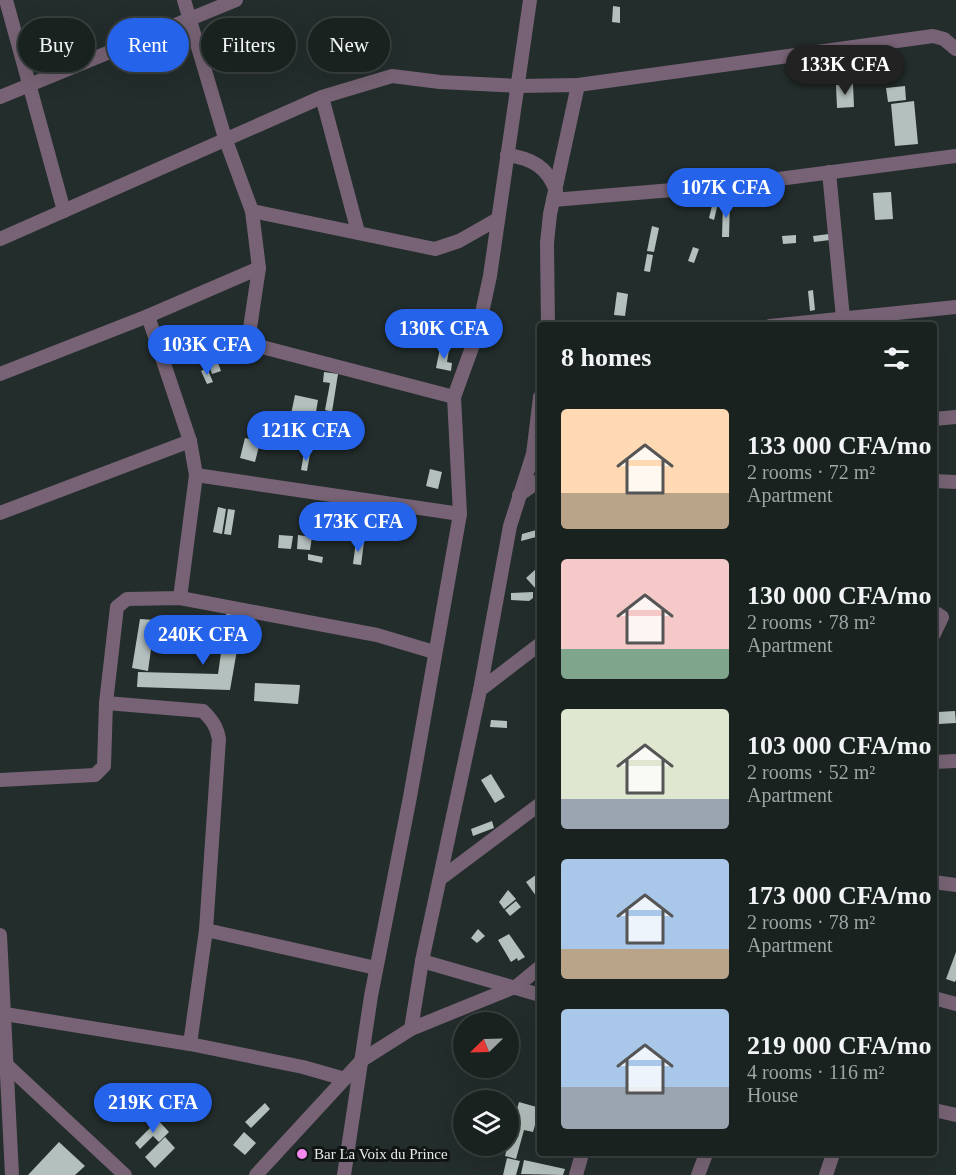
<!DOCTYPE html>
<meta charset="utf-8">
<style>
:root{--surface:#1a2220;--page:#272f2d;--text:#f1f3f6;--muted:#9fa4a5;--line:#383f3e;--accent:#2563eb}
body{margin:0;font-family:"Times New Roman",serif;background:var(--page);color:var(--text);height:100vh;display:flex;flex-direction:column;font-size:22px;white-space:nowrap}
*{box-sizing:border-box;margin:0}
p{font-size:20px;color:var(--muted)}
.icon{flex:none;width:33px;height:33px;fill:none;stroke:currentColor;stroke-width:2;stroke-linecap:round;stroke-linejoin:round}
.map{position:relative;flex:1;overflow:hidden}
.drawer{position:absolute;left:537px;top:322px;width:400px;height:834px;display:flex;flex-direction:column;background:var(--surface);border-radius:6px;box-shadow:0 6px 24px #0002,0 0 0 2px var(--line)}
.drawer>*{flex:none}
.banner{position:absolute;left:18px;top:18px;width:429px;height:54px;display:flex;gap:12px}
.needle{width:39px;rotate:247deg}
.buttons{position:absolute;left:453px;top:1012px;display:grid;gap:12px}
.buttons a{display:grid;place-items:center;width:66px;height:66px;border-radius:50%;background:var(--surface);box-shadow:0 6px 24px #0002,0 0 0 2px var(--line);font-size:30px}
.price{position:absolute;translate:-50% -51px;padding:0 14px;border-radius:21px;background:var(--accent);color:#fff;font-size:20px;line-height:39px;filter:drop-shadow(0 2px 3px #0008)}
.price::after{content:'';position:absolute;left:50%;top:36px;width:18px;height:14px;margin-left:-9px;background:inherit;clip-path:polygon(0 0,100% 0,50% 100%)}
.price.active{background:#222;color:#fff}
ul{padding:0;list-style:none}
li{display:flex;align-items:center;gap:18px;height:150px;padding:0 24px}
li span{display:grid;place-items:center;flex:none;width:168px;height:120px;border-radius:6px;color:#555}
li>.icon{margin-inline-start:auto}
span .icon{width:72px;height:72px;fill:#fffc;stroke-width:1}
li b{font-size:26px}
h2{display:flex;justify-content:space-between;align-items:center;height:72px;padding:0 24px;font-size:26px}
.chip{padding:0 21px;border-radius:27px;background:var(--surface);box-shadow:0 6px 24px #0002,0 0 0 2px var(--line);font-size:21px;line-height:54px}
.chip.active{background:var(--accent);color:#fff}
.map>svg:first-child{display:block}
.building{fill:#b4c0bd}
.lines{fill:none;stroke-linecap:round;stroke-linejoin:round}
.minor{stroke:#776375;stroke-width:14}
.poi-dot{fill:#f589ee;stroke:#101413;stroke-width:2}
.labels{text-anchor:middle;dominant-baseline:central;stroke-width:6;stroke-linejoin:round;paint-order:stroke}
.poi-label{font-size:15px;fill:#e6eceb;stroke:#101413;text-anchor:start}
</style>
<div class="map">
<svg width="956" height="1175" viewBox="0 0 956 1175">
<rect width="100%" height="100%" fill="#232d2b"/>
<g class="building">
<polygon points="613,6 620,7 620,23 612,22"/>
<polygon points="853,84 854,107 837,108 836,85"/>
<polygon points="905,86 906,100 888,102 886,88"/>
<polygon points="914,101 918,144 895,146 891,104"/>
<polygon points="891,192 893,219 875,220 873,193"/>
<polygon points="723,201 730,201 729,237 722,237"/>
<polygon points="713,202 718,203 714,220 709,218"/>
<polygon points="652,226 659,228 654,252 647,251"/>
<polygon points="829,234 830,240 814,242 813,236"/>
<polygon points="796,235 796,243 783,244 782,236"/>
<polygon points="693,247 699,249 694,263 688,261"/>
<polygon points="647,254 653,255 650,272 644,271"/>
<polygon points="813,290 815,310 810,311 808,291"/>
<polygon points="617,292 628,294 625,316 614,315"/>
<polygon points="440,348 449,350 447,362 452,363 451,371 436,368"/>
<polygon points="217,360 221,371 212,374 208,362"/>
<polygon points="207,368 213,382 207,384 201,371"/>
<polygon points="324,372 338,374 332,412 325,410 330,383 323,382"/>
<polygon points="295,395 318,400 314,424 290,419"/>
<polygon points="265,416 280,420 279,426 264,422"/>
<polygon points="245,438 260,442 255,462 240,458"/>
<polygon points="304,453 310,454 307,471 301,470"/>
<polygon points="430,469 442,472 438,489 426,486"/>
<polygon points="218,507 226,509 222,534 213,532"/>
<polygon points="228,509 235,510 231,535 224,534"/>
<polygon points="354,509 369,511 366,539 350,537"/>
<polygon points="540,529 540,536 521,541 522,534"/>
<polygon points="279,535 293,536 291,549 278,548"/>
<polygon points="298,535 312,537 310,550 297,549"/>
<polygon points="356,541 364,542 361,565 353,564"/>
<polygon points="308,554 323,557 322,563 308,560"/>
<polygon points="537,568 540,571 540,585 536,589 526,578"/>
<polygon points="533,592 533,598 529,601 511,600 511,593"/>
<polygon points="227,611 243,616 230,690 137,687 138,672 218,674"/>
<polygon points="140,619 155,620 148,671 132,668"/>
<polygon points="255,683 300,685 298,704 254,701"/>
<polygon points="955,711 956,723 939,724 938,712"/>
<polygon points="491,720 507,721 507,728 490,727"/>
<polygon points="491,774 505,797 495,803 481,780"/>
<polygon points="492,821 494,828 473,836 471,829"/>
<polygon points="540,872 540,893 536,896 526,882"/>
<polygon points="508,890 516,899 504,909 499,902"/>
<polygon points="516,901 521,907 510,916 505,910"/>
<polygon points="478,929 485,936 477,943 471,938"/>
<polygon points="509,934 525,957 518,961 517,958 511,962 498,940"/>
<polygon points="956,952 956,980 955,982 946,979"/>
<polygon points="519,1102 540,1108 533,1132 524,1130 516,1159 505,1156 512,1127 521,1129 512,1126"/>
<polygon points="265,1103 270,1109 251,1128 245,1122"/>
<polygon points="158,1120 169,1132 159,1142 153,1136 140,1149 135,1143"/>
<polygon points="244,1132 256,1143 245,1155 233,1145"/>
<polygon points="165,1137 175,1148 155,1168 145,1157"/>
<polygon points="59,1142 85,1166 75,1175 28,1175"/>
<polygon points="507,1158 520,1161 516,1175 503,1175"/>
<polygon points="524,1160 565,1169 563,1175 521,1174"/>
</g>
<g class="lines">
<g class="minor">
<polyline points="6,0 64,211"/>
<polyline points="184,0 225,138 252,211 259,268 249,335 258,346 454,397"/>
<polyline points="578,85 933,36 944,39 956,49"/>
<polyline points="0,97 236,0"/>
<polyline points="322,97 358,232"/>
<path d="M507 155C531 158 548 167 556 191"/>
<polyline points="829,172 843,318"/>
<polyline points="553,200 732,185 956,156"/>
<polyline points="252,211 435,249 459,241 496,220"/>
<polyline points="0,239 322,97 392,76 440,82 518,86 578,85 550,214 547,243 548,326"/>
<polyline points="148,316 190,441 196,475 180,598"/>
<polyline points="770,326 956,307"/>
<polyline points="0,374 148,316 259,268"/>
<polyline points="934,419 956,417"/>
<polyline points="196,475 460,514"/>
<polyline points="934,481 956,482"/>
<polyline points="519,495 540,480"/>
<polyline points="0,513 190,441"/>
<polyline points="934,612 942,617 934,634"/>
<polyline points="480,690 540,644"/>
<path d="M106 703 203 711C212 720 217 727 219 739L206 930 190 1044"/>
<polyline points="934,762 956,761"/>
<polyline points="0,780 95,775 104,766 106,703 117,607 127,599 180,598 377,635 434,652"/>
<polyline points="440,879 540,804"/>
<polyline points="934,882 956,885"/>
<polyline points="206,930 376,968"/>
<polyline points="0,935 12,1175"/>
<polyline points="422,961 540,995"/>
<polyline points="934,998 956,1004"/>
<polyline points="5,1014 190,1044 303,1067 345,1079"/>
<polyline points="411,1029 422,961 480,690 510,526 533,454 540,397"/>
<polyline points="9,1067 125,1175"/>
<polyline points="934,1110 956,1115"/>
<polyline points="256,1175 362,1060 411,1029 517,986 540,967"/>
<polyline points="344,1175 371,996 410,797 460,514 454,397 478,331 490,276 530,0"/>
<polyline points="576,1175 582,1154"/>
<polyline points="698,1175 706,1154"/>
<polyline points="826,1175 833,1154"/>
</g>
</g>
<circle class="poi-dot" cx="302" cy="1154" r="6"/>
<g class="labels">
<g class="poi-label">
<text x="314" y="1154">Bar La Voix du Prince</text>
</g>
</g>
</svg>
<div class="buttons">
<a><svg class="needle" viewBox="-14 -14 28 28"><path d="M0-13l5 13h-10z" fill="#e53935"/><path d="M0 13l5-13h-10z" fill="#9fa4a5"/></svg></a>
<a><svg class="icon" aria-label="layers" viewBox="0 0 24 24"><path d="M12 4l9 5-9 5-9-5zM3 14l9 5 9-5"/></svg></a>
</div>
<b class="price active" style="left:845px;top:96px">133K CFA</b>
<b class="price" style="left:726px;top:219px">107K CFA</b>
<b class="price" style="left:444px;top:360px">130K CFA</b>
<b class="price" style="left:207px;top:376px">103K CFA</b>
<b class="price" style="left:306px;top:462px">121K CFA</b>
<b class="price" style="left:358px;top:553px">173K CFA</b>
<b class="price" style="left:203px;top:666px">240K CFA</b>
<b class="price" style="left:153px;top:1134px">219K CFA</b>
<div class="banner">
<a class="chip">Buy</a>
<a class="chip active">Rent</a>
<a class="chip">Filters</a>
<a class="chip">New</a>
</div>
<section class="drawer">
<h2>8 homes<svg class="icon" aria-label="filters" viewBox="0 0 24 24"><path d="M4 7h16M4 17h16"/><circle cx="9" cy="7" r="2"/><circle cx="15" cy="17" r="2"/></svg></h2>
<ul>
<li><span style="background:linear-gradient(#ffd9b3 70%,#b9a48a 0)"><svg class="icon" aria-label="home" viewBox="0 0 24 24"><path d="M3 11l9-7 9 7M6 9v11h12V9"/></svg></span><div><b>133 000 CFA/mo</b><p>2 rooms · 72 m²</p><p>Apartment</p></div></li>
<li><span style="background:linear-gradient(#f6c9c9 75%,#7fa58c 0)"><svg class="icon" aria-label="home" viewBox="0 0 24 24"><path d="M3 11l9-7 9 7M6 9v11h12V9"/></svg></span><div><b>130 000 CFA/mo</b><p>2 rooms · 78 m²</p><p>Apartment</p></div></li>
<li><span style="background:linear-gradient(#dfe7d0 75%,#9aa5b1 0)"><svg class="icon" aria-label="home" viewBox="0 0 24 24"><path d="M3 11l9-7 9 7M6 9v11h12V9"/></svg></span><div><b>103 000 CFA/mo</b><p>2 rooms · 52 m²</p><p>Apartment</p></div></li>
<li><span style="background:linear-gradient(#a9c7e8 75%,#b9a48a 0)"><svg class="icon" aria-label="home" viewBox="0 0 24 24"><path d="M3 11l9-7 9 7M6 9v11h12V9"/></svg></span><div><b>173 000 CFA/mo</b><p>2 rooms · 78 m²</p><p>Apartment</p></div></li>
<li><span style="background:linear-gradient(#a9c7e8 65%,#9aa5b1 0)"><svg class="icon" aria-label="home" viewBox="0 0 24 24"><path d="M3 11l9-7 9 7M6 9v11h12V9"/></svg></span><div><b>219 000 CFA/mo</b><p>4 rooms · 116 m²</p><p>House</p></div></li>
</ul>
</section>
</div>
